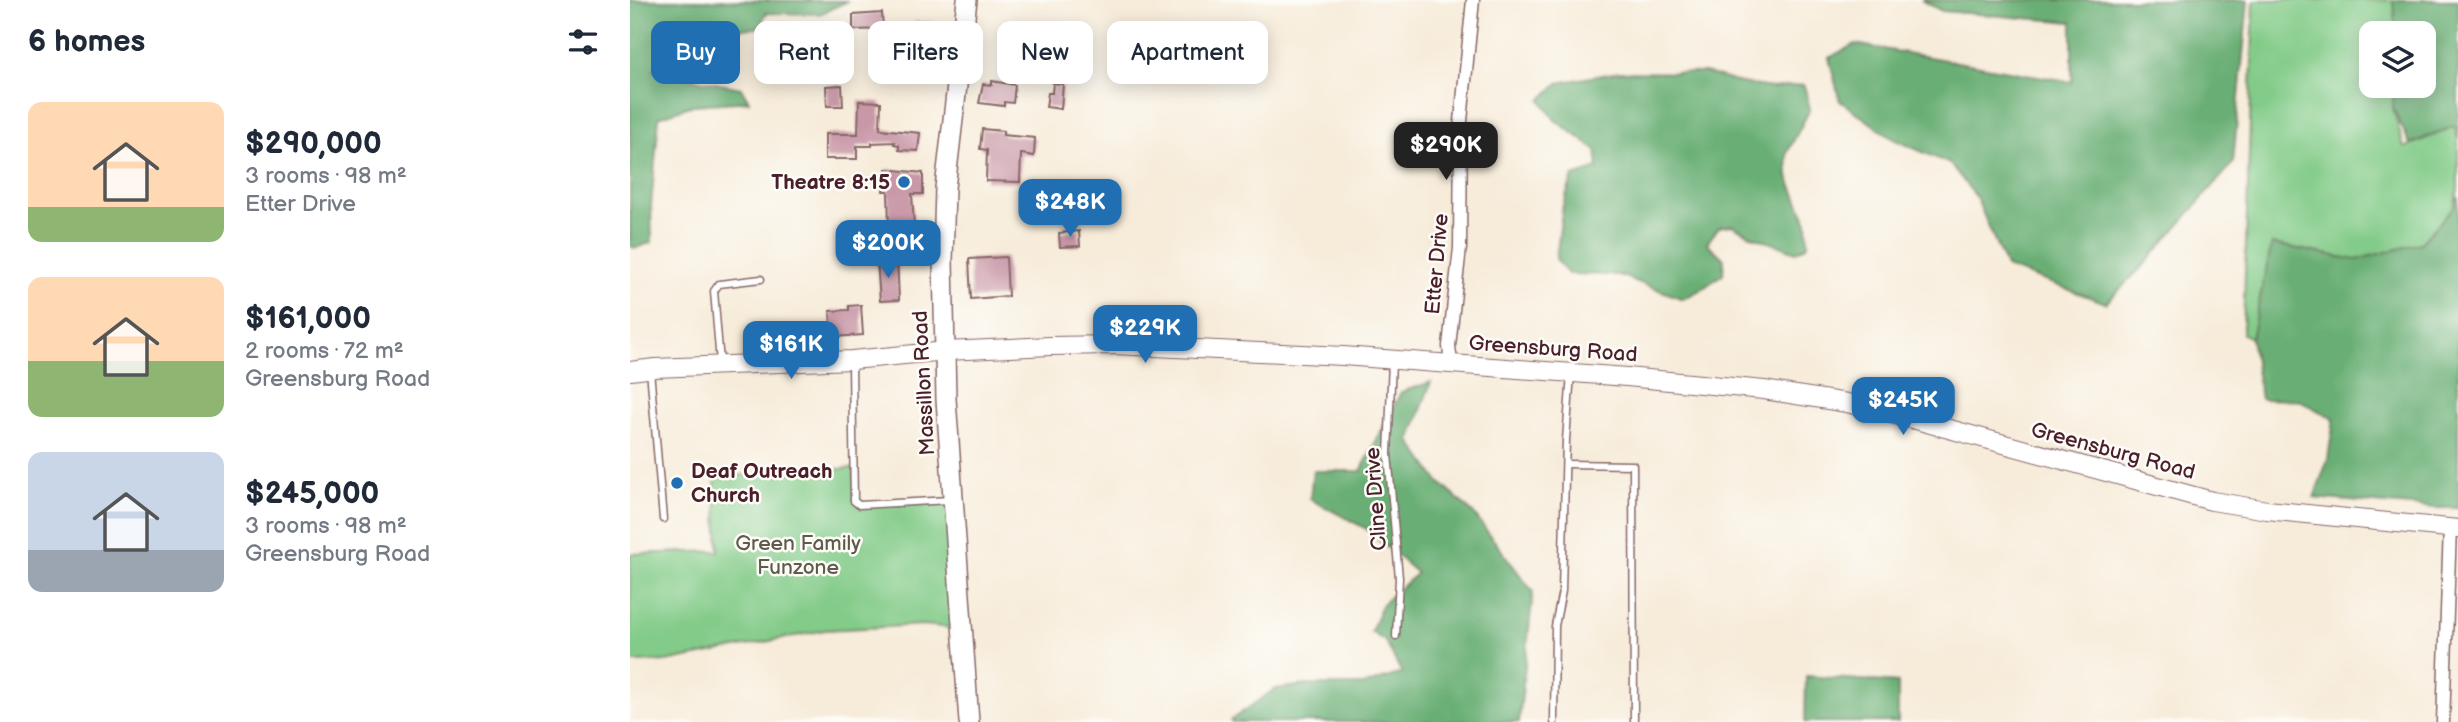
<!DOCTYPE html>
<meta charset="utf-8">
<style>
:root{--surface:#fff;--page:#f2f2f3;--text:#1f2937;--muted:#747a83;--accent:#1f6fb2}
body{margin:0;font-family:"Balsamiq Sans",sans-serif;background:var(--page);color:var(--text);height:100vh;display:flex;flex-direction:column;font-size:26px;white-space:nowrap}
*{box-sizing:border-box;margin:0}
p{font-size:23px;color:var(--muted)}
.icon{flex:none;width:38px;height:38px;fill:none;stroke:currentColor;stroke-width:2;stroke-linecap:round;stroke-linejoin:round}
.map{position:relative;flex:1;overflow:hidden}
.sheet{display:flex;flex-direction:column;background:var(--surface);width:630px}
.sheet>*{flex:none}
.hud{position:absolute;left:21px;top:21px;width:665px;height:63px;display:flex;gap:14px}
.controls{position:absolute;left:1729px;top:21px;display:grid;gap:14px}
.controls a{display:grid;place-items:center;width:77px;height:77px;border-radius:14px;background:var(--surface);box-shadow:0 4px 18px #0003;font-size:35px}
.price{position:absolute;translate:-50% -60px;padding:0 16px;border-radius:14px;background:var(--accent);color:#fff;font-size:23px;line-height:46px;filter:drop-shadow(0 2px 4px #0008)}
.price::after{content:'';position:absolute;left:50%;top:42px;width:21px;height:16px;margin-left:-10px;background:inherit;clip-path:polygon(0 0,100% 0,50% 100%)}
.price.selected{background:#222;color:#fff}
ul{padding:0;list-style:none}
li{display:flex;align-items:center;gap:21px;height:175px;padding:0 28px}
li span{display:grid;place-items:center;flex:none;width:196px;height:140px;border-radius:14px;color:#555}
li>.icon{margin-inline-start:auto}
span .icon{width:84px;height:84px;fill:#fffc;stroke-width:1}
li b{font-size:30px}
h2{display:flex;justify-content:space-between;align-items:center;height:84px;padding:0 28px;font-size:30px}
.tag{padding:0 24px;border-radius:14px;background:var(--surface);box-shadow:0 4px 18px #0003;font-size:24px;line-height:63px}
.tag.selected{background:var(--accent);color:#fff}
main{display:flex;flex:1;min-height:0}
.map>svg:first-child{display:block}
.green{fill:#82cb88;stroke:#66755a;stroke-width:2}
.forest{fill:#69af74;stroke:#5a6750;stroke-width:2}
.building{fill:#c998a8}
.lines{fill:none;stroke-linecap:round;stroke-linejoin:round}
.service-casing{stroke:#876768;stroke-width:9}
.minor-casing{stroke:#876768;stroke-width:15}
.secondary-casing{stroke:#876768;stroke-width:20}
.primary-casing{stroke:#876768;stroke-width:22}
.service{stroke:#fff;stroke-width:6}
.minor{stroke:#fff;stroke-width:12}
.secondary{stroke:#fff;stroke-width:18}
.primary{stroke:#fff;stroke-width:19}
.poi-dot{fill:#1f6fb2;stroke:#fdfcf7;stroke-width:2.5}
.labels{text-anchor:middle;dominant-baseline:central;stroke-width:5;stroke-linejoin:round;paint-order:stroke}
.poi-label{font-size:21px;font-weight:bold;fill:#4a1f2b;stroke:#fdfcf7;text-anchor:end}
.street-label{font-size:21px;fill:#4a1f2b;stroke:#fdfcf7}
.park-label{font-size:21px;fill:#5e5b4c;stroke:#fdfcf7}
</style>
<main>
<section class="sheet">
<h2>6 homes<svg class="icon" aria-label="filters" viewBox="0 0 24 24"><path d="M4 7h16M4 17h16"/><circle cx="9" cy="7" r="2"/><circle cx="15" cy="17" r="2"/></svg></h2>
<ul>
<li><span style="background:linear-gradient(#ffd9b3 75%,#8fb573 0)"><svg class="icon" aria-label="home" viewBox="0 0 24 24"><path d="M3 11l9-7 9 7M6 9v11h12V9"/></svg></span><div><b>$290,000</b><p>3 rooms · 98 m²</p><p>Etter Drive</p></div></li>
<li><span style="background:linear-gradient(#ffd9b3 60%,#8fb573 0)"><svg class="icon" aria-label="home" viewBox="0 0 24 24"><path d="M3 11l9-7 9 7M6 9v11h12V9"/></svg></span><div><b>$161,000</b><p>2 rooms · 72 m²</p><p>Greensburg Road</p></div></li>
<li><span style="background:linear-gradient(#c9d6e8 70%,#9aa5b1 0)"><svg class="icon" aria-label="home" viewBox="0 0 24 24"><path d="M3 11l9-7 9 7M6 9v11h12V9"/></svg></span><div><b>$245,000</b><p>3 rooms · 98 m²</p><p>Greensburg Road</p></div></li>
</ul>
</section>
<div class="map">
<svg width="1828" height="722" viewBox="0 0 1828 722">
<rect width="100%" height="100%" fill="#fdfcf7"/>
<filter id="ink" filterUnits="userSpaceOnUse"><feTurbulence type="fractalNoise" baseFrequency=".0143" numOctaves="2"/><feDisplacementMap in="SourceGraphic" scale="14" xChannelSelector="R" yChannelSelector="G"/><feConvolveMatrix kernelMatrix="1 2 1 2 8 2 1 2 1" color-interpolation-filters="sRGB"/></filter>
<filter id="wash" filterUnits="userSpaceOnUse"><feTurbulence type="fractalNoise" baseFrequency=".00686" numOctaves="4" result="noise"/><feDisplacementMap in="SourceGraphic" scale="28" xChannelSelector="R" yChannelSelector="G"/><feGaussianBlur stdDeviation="1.57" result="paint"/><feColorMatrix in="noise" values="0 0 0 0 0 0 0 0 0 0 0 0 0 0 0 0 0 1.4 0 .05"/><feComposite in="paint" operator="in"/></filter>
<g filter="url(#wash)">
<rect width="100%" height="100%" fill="#f7ecda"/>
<g class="green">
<polygon points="1624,0 1763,0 1766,33 1741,33 1741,86 1764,86 1763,108 1774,148 1825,126 1828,138 1828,190 1824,207 1791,243 1726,260 1642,244 1621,338 1613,334"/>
<polygon points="224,468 224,500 229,505 325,500 333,629 293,625 195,630 41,661 0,662 0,554 89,551 85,477"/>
</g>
<g class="forest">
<polygon points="0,0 218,1 190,14 136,13 129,28 48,31 23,71 111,88 119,101 63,105 29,117 21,206 22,242 6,248 0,246"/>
<polygon points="1291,0 1618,0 1603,163 1516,263 1476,303 1376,267 1346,197 1320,164 1263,139 1210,101 1199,58 1225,44 1442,82 1442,22 1312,11"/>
<polygon points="1763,0 1828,0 1828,138 1824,126 1780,144 1763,108 1764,86 1794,86 1794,33 1766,33"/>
<polygon points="989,72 1075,73 1111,83 1141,88 1174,85 1180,109 1157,153 1158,177 1177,222 1178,245 1166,252 1122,236 1102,225 1089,227 1077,243 1094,259 1093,274 1072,289 1053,299 989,275 938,274 926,259 933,205 943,176 968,168 966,150 925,120 911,100 928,83"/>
<polygon points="1828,196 1828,508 1806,508 1684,498 1698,459 1704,419 1669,400 1631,399 1621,338 1642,244 1726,260 1791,243 1824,207"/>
<polygon points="801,382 780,441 808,481 843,513 903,592 889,722 602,722 601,720 645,689 676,685 734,685 772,673 755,641 741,632 752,604 787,573 735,528 680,499 683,471 731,471 771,392"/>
<polygon points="1176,676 1268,683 1268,722 1175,722"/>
</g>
<g id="blocks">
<g class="building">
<polygon points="252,13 253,29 223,30 223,15"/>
<polygon points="285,21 303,22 301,43 272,40 274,26 285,27"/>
<polygon points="362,81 385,85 383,103 374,102 374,106 349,103 353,84 362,85"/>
<polygon points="423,83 433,84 431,109 416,107 418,93 422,93"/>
<polygon points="212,85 213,106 197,106 196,86"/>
<polygon points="229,101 251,102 250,129 290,133 288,151 269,150 269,145 264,144 265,142 242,143 242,146 227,146 227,159 195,159 195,134 228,134"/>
<polygon points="352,129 373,131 373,135 405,138 404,156 391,154 390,182 356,181 357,150 350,149"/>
<polygon points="256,169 293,173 293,194 282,194 284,225 259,226 258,191 253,191"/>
<polygon points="449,231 450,246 430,247 429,233"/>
<polygon points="376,257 378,296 341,299 339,259"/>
<polygon points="267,258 269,300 250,301 247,260"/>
<polygon points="231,305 233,335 202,337 200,311 219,310 219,306"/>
</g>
</g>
</g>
<g filter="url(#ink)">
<use href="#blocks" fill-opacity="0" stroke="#876768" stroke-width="2"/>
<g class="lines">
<defs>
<g id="service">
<polyline points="762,362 758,454 769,578 766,636"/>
<polyline points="90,363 84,291 89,284 131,279"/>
<polyline points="222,364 224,501 229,505 320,500"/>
<polyline points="20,370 33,519"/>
<polyline points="936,464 1003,465 1004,722"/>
<polyline points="924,722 925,626 932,591 936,440 941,374"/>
</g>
<g id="minor">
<polyline points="821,364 819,346 830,248 831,121 843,0"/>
<polyline points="1813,722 1820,528"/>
</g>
<polyline id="secondary" points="0,371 25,368 222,360 316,351 420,346 484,345 713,356 997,377 1134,390 1217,403 1290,421 1582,501 1637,510 1828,529"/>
<polyline id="primary" points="337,0 315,188 313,261 316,399 339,722"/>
</defs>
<use href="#service" class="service-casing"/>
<use href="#minor" class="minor-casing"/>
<use href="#secondary" class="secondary-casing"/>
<use href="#primary" class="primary-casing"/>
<use href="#service" class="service"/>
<use href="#minor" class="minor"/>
<use href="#secondary" class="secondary"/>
<use href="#primary" class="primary"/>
</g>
</g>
<g class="poi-dot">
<circle cx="274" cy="182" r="7"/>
<circle cx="47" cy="483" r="7"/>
</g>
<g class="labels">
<g class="poi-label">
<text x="260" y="182">Theatre 8:15</text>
<text x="61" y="471" text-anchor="start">Deaf Outreach<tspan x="61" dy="24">Church</tspan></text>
</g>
<g class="street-label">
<text transform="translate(807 264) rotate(-85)">Etter Drive</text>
<text transform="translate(923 349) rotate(4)">Greensburg Road</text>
<text transform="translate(294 383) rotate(-93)">Massillon Road</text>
<text transform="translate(1483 451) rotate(15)">Greensburg Road</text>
<text transform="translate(746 499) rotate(-94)">Cline Drive</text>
</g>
<g class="park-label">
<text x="168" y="543">Green Family<tspan x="168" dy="24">Funzone</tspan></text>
</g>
</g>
</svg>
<div class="controls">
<a><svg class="icon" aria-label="layers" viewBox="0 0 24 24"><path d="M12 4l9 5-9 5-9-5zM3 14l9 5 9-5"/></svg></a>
</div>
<b class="price selected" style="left:816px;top:182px">$290K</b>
<b class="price" style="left:440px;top:239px">$248K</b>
<b class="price" style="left:258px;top:280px">$200K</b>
<b class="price" style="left:515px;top:365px">$229K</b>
<b class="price" style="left:161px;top:381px">$161K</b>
<b class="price" style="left:1273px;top:437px">$245K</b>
<div class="hud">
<a class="tag selected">Buy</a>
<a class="tag">Rent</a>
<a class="tag">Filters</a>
<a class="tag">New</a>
<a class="tag">Apartment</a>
</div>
</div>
</main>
